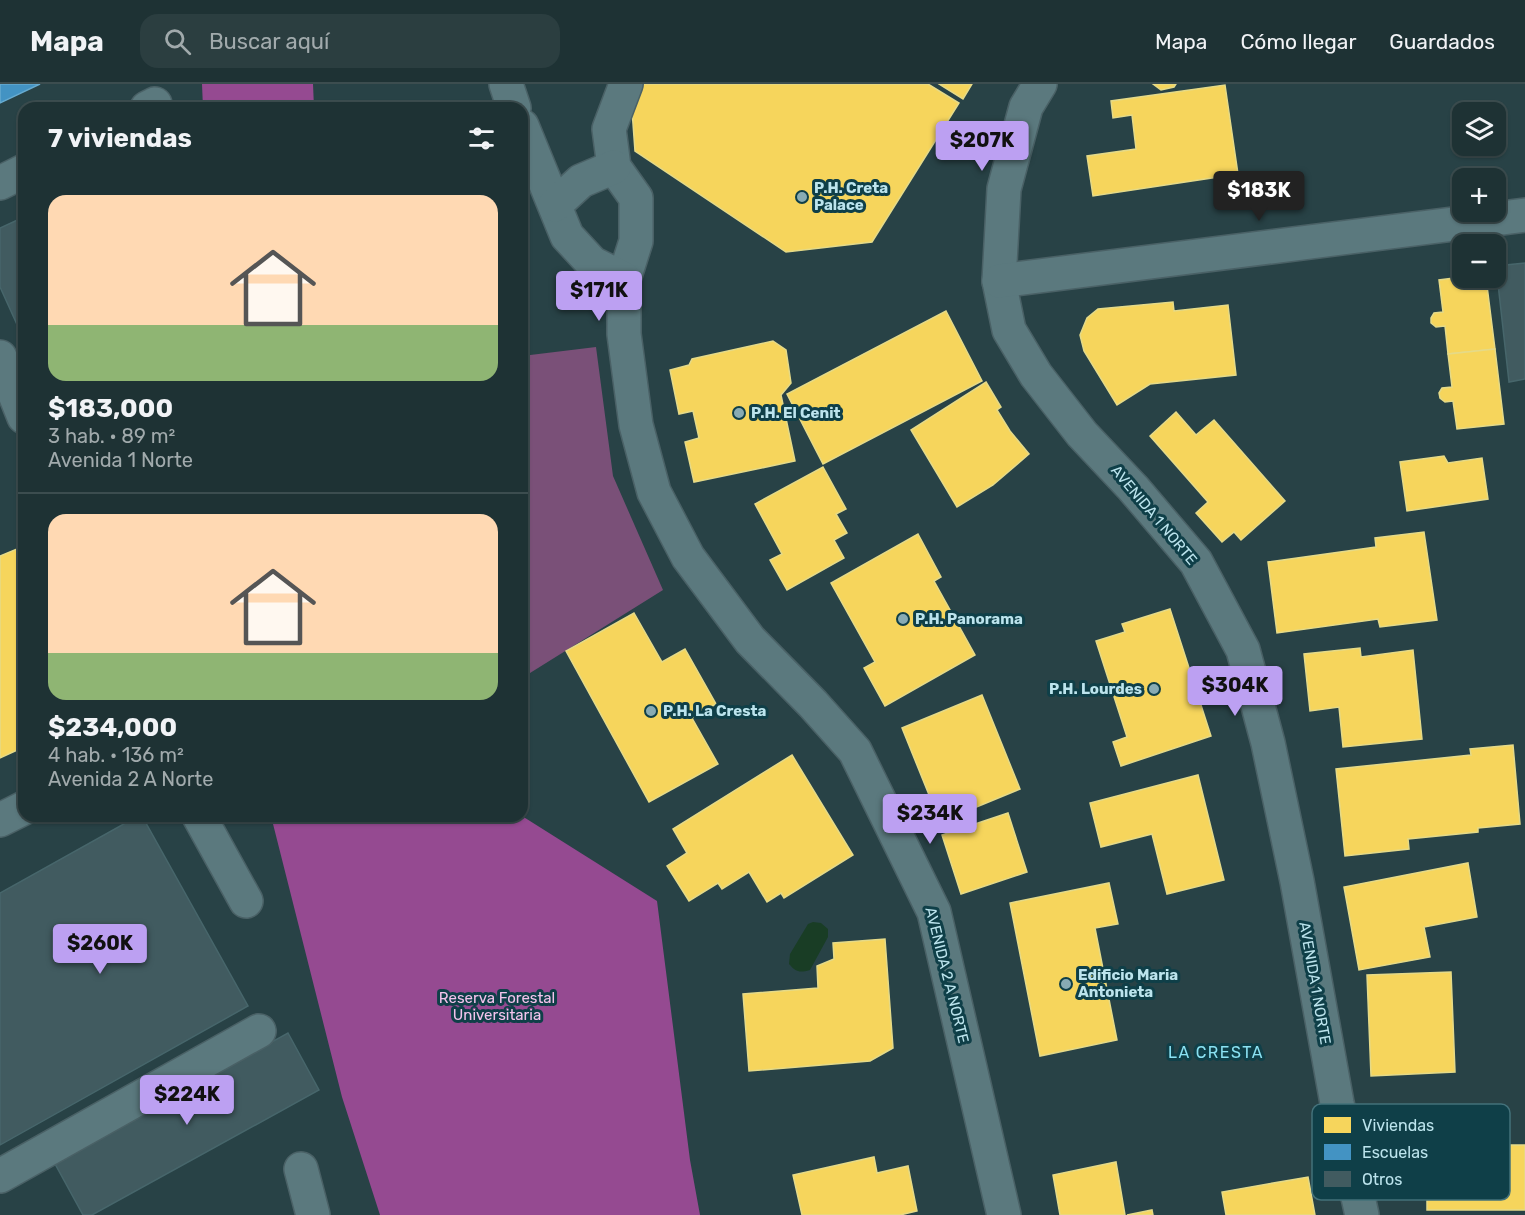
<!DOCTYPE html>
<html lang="es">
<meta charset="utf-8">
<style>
:root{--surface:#1e3234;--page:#2b3e40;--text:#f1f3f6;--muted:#a1aaac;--line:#3c4d4f;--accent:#bca0f2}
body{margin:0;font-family:Rubik,sans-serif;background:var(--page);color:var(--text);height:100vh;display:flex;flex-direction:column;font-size:22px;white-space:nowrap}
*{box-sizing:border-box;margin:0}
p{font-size:20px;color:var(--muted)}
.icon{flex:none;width:33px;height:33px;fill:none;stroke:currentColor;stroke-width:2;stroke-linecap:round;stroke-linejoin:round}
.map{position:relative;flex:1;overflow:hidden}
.details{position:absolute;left:18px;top:18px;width:510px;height:720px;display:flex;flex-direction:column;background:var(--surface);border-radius:18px;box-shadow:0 2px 4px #0004,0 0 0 2px var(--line)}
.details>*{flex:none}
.buttons{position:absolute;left:1452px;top:18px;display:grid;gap:12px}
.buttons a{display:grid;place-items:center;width:54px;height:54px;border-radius:12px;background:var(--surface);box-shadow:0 2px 4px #0004,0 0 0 2px var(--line);font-size:30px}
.price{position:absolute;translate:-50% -51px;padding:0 14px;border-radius:6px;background:var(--accent);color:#111;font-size:20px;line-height:39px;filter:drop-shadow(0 2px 3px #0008)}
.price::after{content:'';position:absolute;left:50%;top:36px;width:18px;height:14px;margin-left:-9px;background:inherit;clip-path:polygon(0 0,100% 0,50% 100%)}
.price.current{background:#222;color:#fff}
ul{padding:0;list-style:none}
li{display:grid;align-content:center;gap:12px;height:318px;padding:0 30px}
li+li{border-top:2px solid var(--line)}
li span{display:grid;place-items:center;height:186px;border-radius:18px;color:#555}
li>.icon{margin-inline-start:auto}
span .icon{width:108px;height:108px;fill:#fffc;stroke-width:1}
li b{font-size:26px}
h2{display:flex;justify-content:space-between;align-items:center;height:72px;padding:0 30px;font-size:26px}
header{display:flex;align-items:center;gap:36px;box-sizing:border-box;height:84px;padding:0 30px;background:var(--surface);border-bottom:2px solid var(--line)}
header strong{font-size:28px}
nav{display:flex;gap:33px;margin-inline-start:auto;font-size:21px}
.search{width:420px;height:54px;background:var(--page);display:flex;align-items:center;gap:15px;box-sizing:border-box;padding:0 21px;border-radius:18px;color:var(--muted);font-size:22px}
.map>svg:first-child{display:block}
.green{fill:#7a5078}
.forest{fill:#954a91}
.water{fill:#193d25}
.homes{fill:#f6d55c;stroke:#e5da88;stroke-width:1.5}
.schools{fill:#4393c3;stroke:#67abd0;stroke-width:1.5}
.building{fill:#415b60;stroke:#47666b;stroke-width:1.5}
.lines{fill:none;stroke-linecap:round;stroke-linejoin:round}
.minor-casing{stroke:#4a6166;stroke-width:36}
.minor{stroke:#5b797e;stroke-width:33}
.poi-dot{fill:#88abb3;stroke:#0f3f48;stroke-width:2}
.labels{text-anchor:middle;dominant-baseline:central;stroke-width:6;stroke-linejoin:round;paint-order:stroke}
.poi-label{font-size:15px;font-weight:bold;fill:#bce4ed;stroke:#0f3f48;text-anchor:start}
.street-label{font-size:15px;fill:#bce4ed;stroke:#0f3f48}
.park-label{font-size:15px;fill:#f3c3ec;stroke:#0f3f48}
.neighbourhood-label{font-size:16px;letter-spacing:1.5px;fill:#8ae1f2;stroke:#0f3f48}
.key{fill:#0f3f48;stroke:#43717a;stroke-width:1.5}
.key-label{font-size:16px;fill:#bce4ed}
</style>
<header>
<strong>Mapa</strong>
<div class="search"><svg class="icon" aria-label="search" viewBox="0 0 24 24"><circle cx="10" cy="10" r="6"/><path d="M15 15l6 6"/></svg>Buscar aquí</div>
<nav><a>Mapa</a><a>Cómo llegar</a><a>Guardados</a></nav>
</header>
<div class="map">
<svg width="1525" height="1131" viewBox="0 0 1525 1131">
<rect width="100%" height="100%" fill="#284246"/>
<polygon class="green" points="596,263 613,392 663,506 522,594 522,272"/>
<g class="forest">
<polygon points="202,0 313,0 314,24 203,24"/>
<polygon points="271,732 522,732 657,817 690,1076 700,1131 380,1131 342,1013"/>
</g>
<path class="water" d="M813 838 821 839 828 845V853L810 886C799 889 796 888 789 880L790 870 808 840Z"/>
<g class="homes">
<polygon points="641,0 928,0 959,19 872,158 786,168 635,67 631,12"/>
<polygon points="939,0 972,0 963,15"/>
<polygon points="1153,0 1176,0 1174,3 1161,6"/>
<polygon points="1225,1 1238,90 1093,112 1087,72 1136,65 1132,31 1113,34 1111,17"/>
<polygon points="1462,193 1486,194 1495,265 1448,270 1445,242 1436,243 1431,239 1431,234 1434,229 1443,228 1439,196"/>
<polygon points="1173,218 1174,227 1228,221 1236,291 1150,300 1117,321 1084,267 1080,251 1087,234 1098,225"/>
<polygon points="946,227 982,297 823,380 787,310"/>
<polygon points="773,257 786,266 791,299 781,311 795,377 694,398 685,358 699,354 693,327 679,330 670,286 689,281 692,275"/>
<polygon points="1495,265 1504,340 1457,345 1453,317 1445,318 1440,314 1439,309 1442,304 1452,303 1448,270"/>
<polygon points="986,298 1001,323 997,326 1010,347 1029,370 993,401 957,423 911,346"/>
<polygon points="1176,328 1196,351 1214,336 1285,417 1241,456 1234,448 1222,458 1196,429 1208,418 1150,352"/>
<polygon points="1444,372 1448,379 1482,374 1488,415 1407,427 1400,378"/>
<polygon points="823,383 846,425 836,430 847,449 834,456 844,474 787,506 770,476 782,470 755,420"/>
<polygon points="1424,448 1437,536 1380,543 1378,535 1277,549 1268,478 1376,463 1375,454"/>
<polygon points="918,450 941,493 934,497 975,571 885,622 864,584 875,578 831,499"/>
<polygon points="24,462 24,663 0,674 0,472"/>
<polygon points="1170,525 1211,652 1121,682 1113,658 1127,653 1096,557 1125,548 1122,540"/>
<polygon points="634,529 662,578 685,565 716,620 692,634 718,680 649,718 566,567"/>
<polygon points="1360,564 1361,573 1413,566 1422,655 1343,663 1339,623 1310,627 1304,570"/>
<polygon points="982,611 1020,705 940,738 902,644"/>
<polygon points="1513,661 1520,740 1478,744 1478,748 1408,755 1409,765 1345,772 1336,685 1471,671 1470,665"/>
<polygon points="792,671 853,771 784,814 781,809 767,818 749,788 722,805 718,799 689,817 667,782 687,769 673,745"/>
<polygon points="1198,691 1224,796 1167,810 1152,750 1101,763 1090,719"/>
<polygon points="1008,729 1027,788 961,810 942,751"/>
<polygon points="1468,779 1477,833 1424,843 1430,873 1359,886 1344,803"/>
<polygon points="1109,799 1118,840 1095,844 1117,956 1040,972 1010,819"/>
<polygon points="885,855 893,964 870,977 749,987 743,910 818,904 817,882 834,875 833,859"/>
<polygon points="1451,888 1455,988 1371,992 1367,891"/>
<rect x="1427" y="1061" width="98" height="65"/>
<polygon points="874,1073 877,1089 908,1082 917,1127 900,1131 802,1131 793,1091"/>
<polygon points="1116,1078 1125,1131 1060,1131 1053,1091"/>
<polygon points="1308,1093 1315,1131 1226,1131 1222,1108"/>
<polygon points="1152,1126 1153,1131 1127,1131"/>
</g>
<polygon class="schools" points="0,0 40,0 0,19"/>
<g class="building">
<polygon points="24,133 24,256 0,203 0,144"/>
<polygon points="1525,179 1525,295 1509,298 1496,182"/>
<polygon points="138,732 142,732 248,922 0,1061 0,809"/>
<polygon points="288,949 319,1006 92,1131 83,1131 54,1078"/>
</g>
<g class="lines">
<defs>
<g id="minor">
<polyline points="506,0 514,24"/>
<polyline points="626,0 609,45 614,83 636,114 636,157 624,195 624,250 636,341 654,408 688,473 750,556 813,620 855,667 934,828 1004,1131"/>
<polyline points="1040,0 1026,23 1004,105 999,197 1009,246 1036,291 1082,350 1133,404 1196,478 1243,566 1268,659 1297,797 1337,1019 1362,1131"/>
<polyline points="147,24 155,20"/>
<polyline points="522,42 567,152 592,179 624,195"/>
<polyline points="0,99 24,87"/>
<polyline points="555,121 581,97 614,83"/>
<polyline points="999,197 1525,131"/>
<polyline points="0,273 24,333"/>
<polyline points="199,732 246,817"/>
<polyline points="0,736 24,724"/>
<polyline points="301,1085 313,1131"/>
<polyline points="0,1092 259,947"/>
</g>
</defs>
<use href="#minor" class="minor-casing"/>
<use href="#minor" class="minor"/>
</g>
<g class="poi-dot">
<circle cx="802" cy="113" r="6"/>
<circle cx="739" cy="329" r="6"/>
<circle cx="903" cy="535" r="6"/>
<circle cx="1154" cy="605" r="6"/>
<circle cx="651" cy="627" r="6"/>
<circle cx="1066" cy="900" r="6"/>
</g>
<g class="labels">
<g class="poi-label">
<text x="814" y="104">P.H. Creta<tspan x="814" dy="17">Palace</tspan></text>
<text x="751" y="329">P.H. El Cenit</text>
<text x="915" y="535">P.H. Panorama</text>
<text x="1142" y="605" text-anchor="end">P.H. Lourdes</text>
<text x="663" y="627">P.H. La Cresta</text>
<text x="1078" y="891">Edificio Maria<tspan x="1078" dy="17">Antonieta</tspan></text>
</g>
<g class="street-label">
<text transform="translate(1154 431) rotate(50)">AVENIDA 1 NORTE</text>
<text transform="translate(947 891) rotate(76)">AVENIDA 2 A NORTE</text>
<text transform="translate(1315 899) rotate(80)">AVENIDA 1 NORTE</text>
</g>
<g class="park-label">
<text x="497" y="914">Reserva Forestal<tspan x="497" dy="17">Universitaria</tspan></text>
</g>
<g class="neighbourhood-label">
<text x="1216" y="968">LA CRESTA</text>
</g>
</g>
<rect x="1312" y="1020" width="198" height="96" rx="9" class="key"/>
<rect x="1324" y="1033" width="27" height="16" fill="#f6d55c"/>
<rect x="1324" y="1060" width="27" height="16" fill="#4393c3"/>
<rect x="1324" y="1087" width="27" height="16" fill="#415b60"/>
<g class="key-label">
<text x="1362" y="1047">Viviendas</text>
<text x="1362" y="1074">Escuelas</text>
<text x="1362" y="1101">Otros</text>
</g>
</svg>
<div class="buttons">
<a><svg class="icon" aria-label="layers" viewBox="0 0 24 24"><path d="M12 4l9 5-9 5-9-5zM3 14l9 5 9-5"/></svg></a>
<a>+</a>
<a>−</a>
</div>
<b class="price" style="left:982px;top:88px">$207K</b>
<b class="price current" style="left:1259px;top:138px">$183K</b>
<b class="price" style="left:599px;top:238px">$171K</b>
<b class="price" style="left:1235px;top:633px">$304K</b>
<b class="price" style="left:930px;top:761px">$234K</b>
<b class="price" style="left:100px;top:891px">$260K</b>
<b class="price" style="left:187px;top:1042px">$224K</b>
<section class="details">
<h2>7 viviendas<svg class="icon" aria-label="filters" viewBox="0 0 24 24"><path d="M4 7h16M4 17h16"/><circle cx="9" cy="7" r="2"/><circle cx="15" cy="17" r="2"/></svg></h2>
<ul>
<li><span style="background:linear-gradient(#ffd9b3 70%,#8fb573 0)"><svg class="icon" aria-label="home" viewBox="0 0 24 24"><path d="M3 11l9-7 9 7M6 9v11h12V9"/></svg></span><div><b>$183,000</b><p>3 hab. · 89 m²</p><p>Avenida 1 Norte</p></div></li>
<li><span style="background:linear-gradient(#ffd9b3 75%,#8fb573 0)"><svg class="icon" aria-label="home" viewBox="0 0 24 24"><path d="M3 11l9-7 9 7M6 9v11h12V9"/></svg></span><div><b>$234,000</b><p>4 hab. · 136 m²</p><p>Avenida 2 A Norte</p></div></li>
</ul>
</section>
</div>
